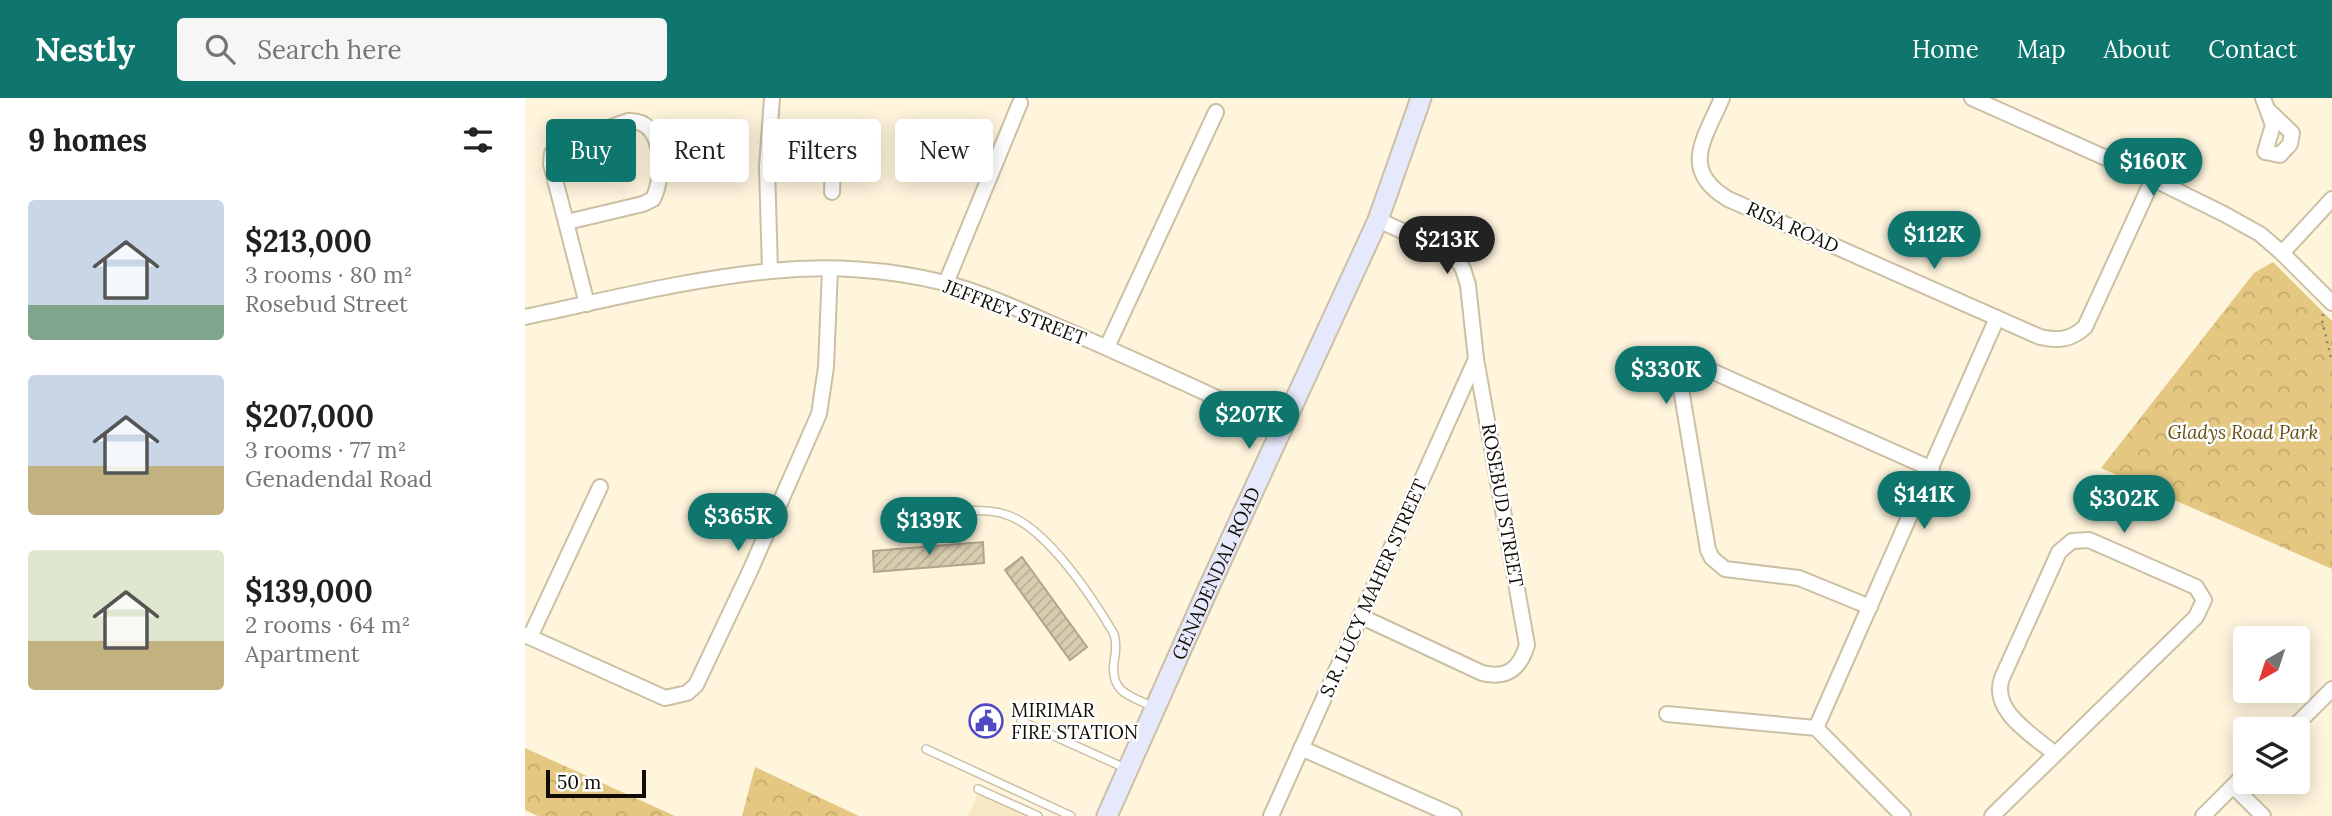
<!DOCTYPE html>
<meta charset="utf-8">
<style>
:root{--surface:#fff;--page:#f6f6f6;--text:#202124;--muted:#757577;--accent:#0f766e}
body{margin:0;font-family:Lora,serif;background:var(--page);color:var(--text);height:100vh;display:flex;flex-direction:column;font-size:26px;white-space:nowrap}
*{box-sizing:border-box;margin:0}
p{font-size:23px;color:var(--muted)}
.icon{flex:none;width:38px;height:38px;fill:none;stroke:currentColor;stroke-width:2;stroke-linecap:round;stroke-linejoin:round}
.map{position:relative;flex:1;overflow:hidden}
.side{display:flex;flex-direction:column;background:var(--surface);width:525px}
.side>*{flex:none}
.top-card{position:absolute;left:21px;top:21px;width:665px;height:63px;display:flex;gap:14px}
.needle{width:46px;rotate:219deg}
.controls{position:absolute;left:1708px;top:528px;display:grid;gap:14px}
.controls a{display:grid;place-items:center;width:77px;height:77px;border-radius:7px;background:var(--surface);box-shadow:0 4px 18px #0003;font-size:35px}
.scale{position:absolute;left:21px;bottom:18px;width:100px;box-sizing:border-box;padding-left:7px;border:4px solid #110d04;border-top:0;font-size:19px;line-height:24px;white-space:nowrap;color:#110d04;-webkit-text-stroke:5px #fff;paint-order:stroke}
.price{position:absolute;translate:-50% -60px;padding:0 16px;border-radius:24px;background:var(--accent);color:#fff;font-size:23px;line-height:46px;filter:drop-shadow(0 2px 4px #0008)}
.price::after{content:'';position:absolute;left:50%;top:42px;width:21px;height:16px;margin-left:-10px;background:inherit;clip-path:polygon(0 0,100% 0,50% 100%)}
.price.current{background:#222;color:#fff}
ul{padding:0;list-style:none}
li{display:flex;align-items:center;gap:21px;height:175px;padding:0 28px}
li span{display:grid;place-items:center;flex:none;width:196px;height:140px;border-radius:7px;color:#555}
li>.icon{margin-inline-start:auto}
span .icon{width:84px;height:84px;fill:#fffc;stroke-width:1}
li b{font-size:30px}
h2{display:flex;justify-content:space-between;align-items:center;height:84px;padding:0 28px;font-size:30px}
.pill{padding:0 24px;border-radius:7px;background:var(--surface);box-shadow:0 4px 18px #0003;font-size:24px;line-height:63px}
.pill.current{background:var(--accent);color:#fff}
header{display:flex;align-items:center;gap:42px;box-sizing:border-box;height:98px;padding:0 35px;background:var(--accent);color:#fff}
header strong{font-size:33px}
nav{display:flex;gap:38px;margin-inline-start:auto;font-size:24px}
.search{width:490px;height:63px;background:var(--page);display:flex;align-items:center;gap:18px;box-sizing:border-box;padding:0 24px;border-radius:7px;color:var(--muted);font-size:26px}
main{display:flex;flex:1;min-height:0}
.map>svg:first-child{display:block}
.built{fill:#f8e8c3}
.park{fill:url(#park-crowns)}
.building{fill:url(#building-hatch);stroke:#b1a68a;stroke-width:2}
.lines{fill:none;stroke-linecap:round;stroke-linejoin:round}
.lane-casing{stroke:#ccc0a4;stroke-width:10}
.street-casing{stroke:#ccc0a4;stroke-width:18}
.secondary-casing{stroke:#ccc0a4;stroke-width:23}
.path{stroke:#8b8473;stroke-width:2.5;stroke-dasharray:2 5;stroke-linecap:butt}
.lane{stroke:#fff;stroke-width:7}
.street{stroke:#fff;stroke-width:14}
.secondary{stroke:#e6e8fb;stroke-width:19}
.labels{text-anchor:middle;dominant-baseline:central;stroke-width:5;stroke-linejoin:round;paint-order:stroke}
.street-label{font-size:19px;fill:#110d04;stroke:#fff}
.park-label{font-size:19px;font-style:italic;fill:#654f13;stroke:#fff}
.poi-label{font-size:19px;fill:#110d04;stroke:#fff;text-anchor:start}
</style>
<header>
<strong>Nestly</strong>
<div class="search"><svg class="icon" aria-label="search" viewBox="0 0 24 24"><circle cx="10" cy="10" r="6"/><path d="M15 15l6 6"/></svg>Search here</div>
<nav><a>Home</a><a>Map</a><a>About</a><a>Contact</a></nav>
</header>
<main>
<section class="side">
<h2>9 homes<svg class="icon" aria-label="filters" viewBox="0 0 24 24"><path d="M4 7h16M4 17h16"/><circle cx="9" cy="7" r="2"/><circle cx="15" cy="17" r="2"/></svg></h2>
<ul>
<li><span style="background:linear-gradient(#c9d6e8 75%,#7fa58c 0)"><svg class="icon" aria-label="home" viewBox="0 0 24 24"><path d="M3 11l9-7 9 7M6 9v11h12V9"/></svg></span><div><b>$213,000</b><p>3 rooms · 80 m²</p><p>Rosebud Street</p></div></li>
<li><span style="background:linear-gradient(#c9d6e8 65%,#c2b280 0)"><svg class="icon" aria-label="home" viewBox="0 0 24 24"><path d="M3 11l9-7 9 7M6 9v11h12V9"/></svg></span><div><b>$207,000</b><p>3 rooms · 77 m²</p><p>Genadendal Road</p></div></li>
<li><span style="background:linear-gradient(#dfe7d0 65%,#c2b280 0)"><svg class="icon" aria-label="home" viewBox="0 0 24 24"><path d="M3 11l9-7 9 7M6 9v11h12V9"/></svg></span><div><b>$139,000</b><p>2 rooms · 64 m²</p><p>Apartment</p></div></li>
</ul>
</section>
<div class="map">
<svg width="1807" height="718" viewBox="0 0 1807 718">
<defs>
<pattern id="park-crowns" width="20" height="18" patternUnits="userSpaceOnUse" patternTransform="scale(1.75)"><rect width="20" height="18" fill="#e4c881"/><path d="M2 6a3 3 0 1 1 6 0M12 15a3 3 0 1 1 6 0" fill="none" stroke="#c3ab6e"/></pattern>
<pattern id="building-hatch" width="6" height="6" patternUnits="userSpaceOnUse" patternTransform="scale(1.75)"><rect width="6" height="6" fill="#d9cdb0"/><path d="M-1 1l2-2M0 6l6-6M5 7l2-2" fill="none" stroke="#b9af96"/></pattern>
</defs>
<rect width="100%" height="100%" fill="#fff5dd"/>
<polygon class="built" points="454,693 508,718 443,718"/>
<g class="park">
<polygon points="1748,164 1807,223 1807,471 1576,370 1729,175"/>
<polygon points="0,650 150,718 13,718 0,712"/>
<polygon points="230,669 334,718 217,718"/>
</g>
<g class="building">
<polygon points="458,444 459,465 349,474 348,453"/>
<polygon points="497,459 562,549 545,562 480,472"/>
</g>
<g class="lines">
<defs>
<g id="lane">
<path d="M362 420C394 418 450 407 479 416 520 427 568 500 589 536 592 546 591 554 589 564 585 595 605 598 629 609"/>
<polyline points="496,623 602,671"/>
<polyline points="401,651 546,718"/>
<polyline points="453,691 513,718"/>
</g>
<g id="street">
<path d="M1197 0C1180 40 1154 72 1203 101L1515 239C1533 243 1546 242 1560 229L1628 81"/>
<polyline points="1447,0 1628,81 1699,116 1735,136 1757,155 1807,205"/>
<polyline points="1738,0 1748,27 1740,54 1755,57 1765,46 1767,35 1742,11"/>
<polyline points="242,69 262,65 308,64"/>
<polyline points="307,94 309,39"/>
<path d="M42 124 118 106 128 101C140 78 140 20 103 23L35 47 27 55 26 66 62 206"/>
<polyline points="1757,155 1807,101"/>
<polyline points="245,173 242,69 247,0"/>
<polyline points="421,185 495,5"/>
<path d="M0 219C81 202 163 181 246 173 302 167 365 171 420 185 459 195 497 213 534 229 609 261 683 296 757 330"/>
<polyline points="582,249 691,14"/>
<path d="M1345 509 1274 480 1200 471 1187 460 1183 452 1154 279C1161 265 1169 267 1182 271L1407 371"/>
<path d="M835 518 957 575C982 581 995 571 1002 547L951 261 943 187 938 171 932 161 924 154 853 122"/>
<polyline points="0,537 140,600 162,595 171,587 225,473 294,316 301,269 305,171"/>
<polyline points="5,539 75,389"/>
<polyline points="1142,616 1291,630 1378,718"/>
<polyline points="1291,630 1472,220"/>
<polyline points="1766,632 1807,591"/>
<polyline points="776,650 929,718"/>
<polyline points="1708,688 1738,718"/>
<polyline points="746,718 951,261"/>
<path d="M1467 718 1671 519 1679 502 1671 489 1564 442 1547 443 1534 454 1477 580C1465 613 1508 637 1530 656"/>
<polyline points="1678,718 1720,676"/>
</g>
<g id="secondary">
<path id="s1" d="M582 718 684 489 853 122 896 0"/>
</g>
</defs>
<use href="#lane" class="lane-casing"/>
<use href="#street" class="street-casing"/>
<use href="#secondary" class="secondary-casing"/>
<polyline class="path" points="1798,216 1797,222 1807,264"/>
<use href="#lane" class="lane"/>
<use href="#street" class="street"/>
<use href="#secondary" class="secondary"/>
</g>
<defs>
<symbol id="civic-ring" viewBox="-11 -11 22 22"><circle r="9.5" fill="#fff" stroke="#514bc2" stroke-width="1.5"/><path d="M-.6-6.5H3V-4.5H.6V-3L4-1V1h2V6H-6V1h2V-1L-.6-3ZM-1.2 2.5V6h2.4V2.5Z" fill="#514bc2"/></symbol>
</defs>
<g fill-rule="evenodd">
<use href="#civic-ring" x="442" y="604" width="38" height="38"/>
</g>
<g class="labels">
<g class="street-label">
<text transform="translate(1268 129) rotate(24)">RISA ROAD</text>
<text transform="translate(490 214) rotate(21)">JEFFREY STREET</text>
<text transform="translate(978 407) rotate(80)">ROSEBUD STREET</text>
<text stroke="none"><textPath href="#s1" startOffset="266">GENADENDAL ROAD</textPath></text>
<text transform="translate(848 490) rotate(-66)">S.R. LUCY MAHER STREET</text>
</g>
<g class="park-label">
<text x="1718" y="334">Gladys Road Park</text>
</g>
<g class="poi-label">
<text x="486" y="612">MIRIMAR<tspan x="486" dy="22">FIRE STATION</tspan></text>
</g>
</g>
</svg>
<div class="controls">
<a><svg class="needle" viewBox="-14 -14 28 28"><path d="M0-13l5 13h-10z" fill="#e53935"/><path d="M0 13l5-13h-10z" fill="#757577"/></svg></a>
<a><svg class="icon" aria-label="layers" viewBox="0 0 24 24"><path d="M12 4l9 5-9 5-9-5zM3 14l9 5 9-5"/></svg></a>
</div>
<div class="scale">50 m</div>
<b class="price" style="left:1628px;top:100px">$160K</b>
<b class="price" style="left:1409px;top:173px">$112K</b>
<b class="price current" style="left:922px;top:178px">$213K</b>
<b class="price" style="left:1141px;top:308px">$330K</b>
<b class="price" style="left:724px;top:353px">$207K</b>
<b class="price" style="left:1399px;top:433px">$141K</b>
<b class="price" style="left:1599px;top:437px">$302K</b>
<b class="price" style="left:213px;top:455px">$365K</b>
<b class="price" style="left:404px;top:459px">$139K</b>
<div class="top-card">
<a class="pill current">Buy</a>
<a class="pill">Rent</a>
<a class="pill">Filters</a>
<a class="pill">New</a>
</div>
</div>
</main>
